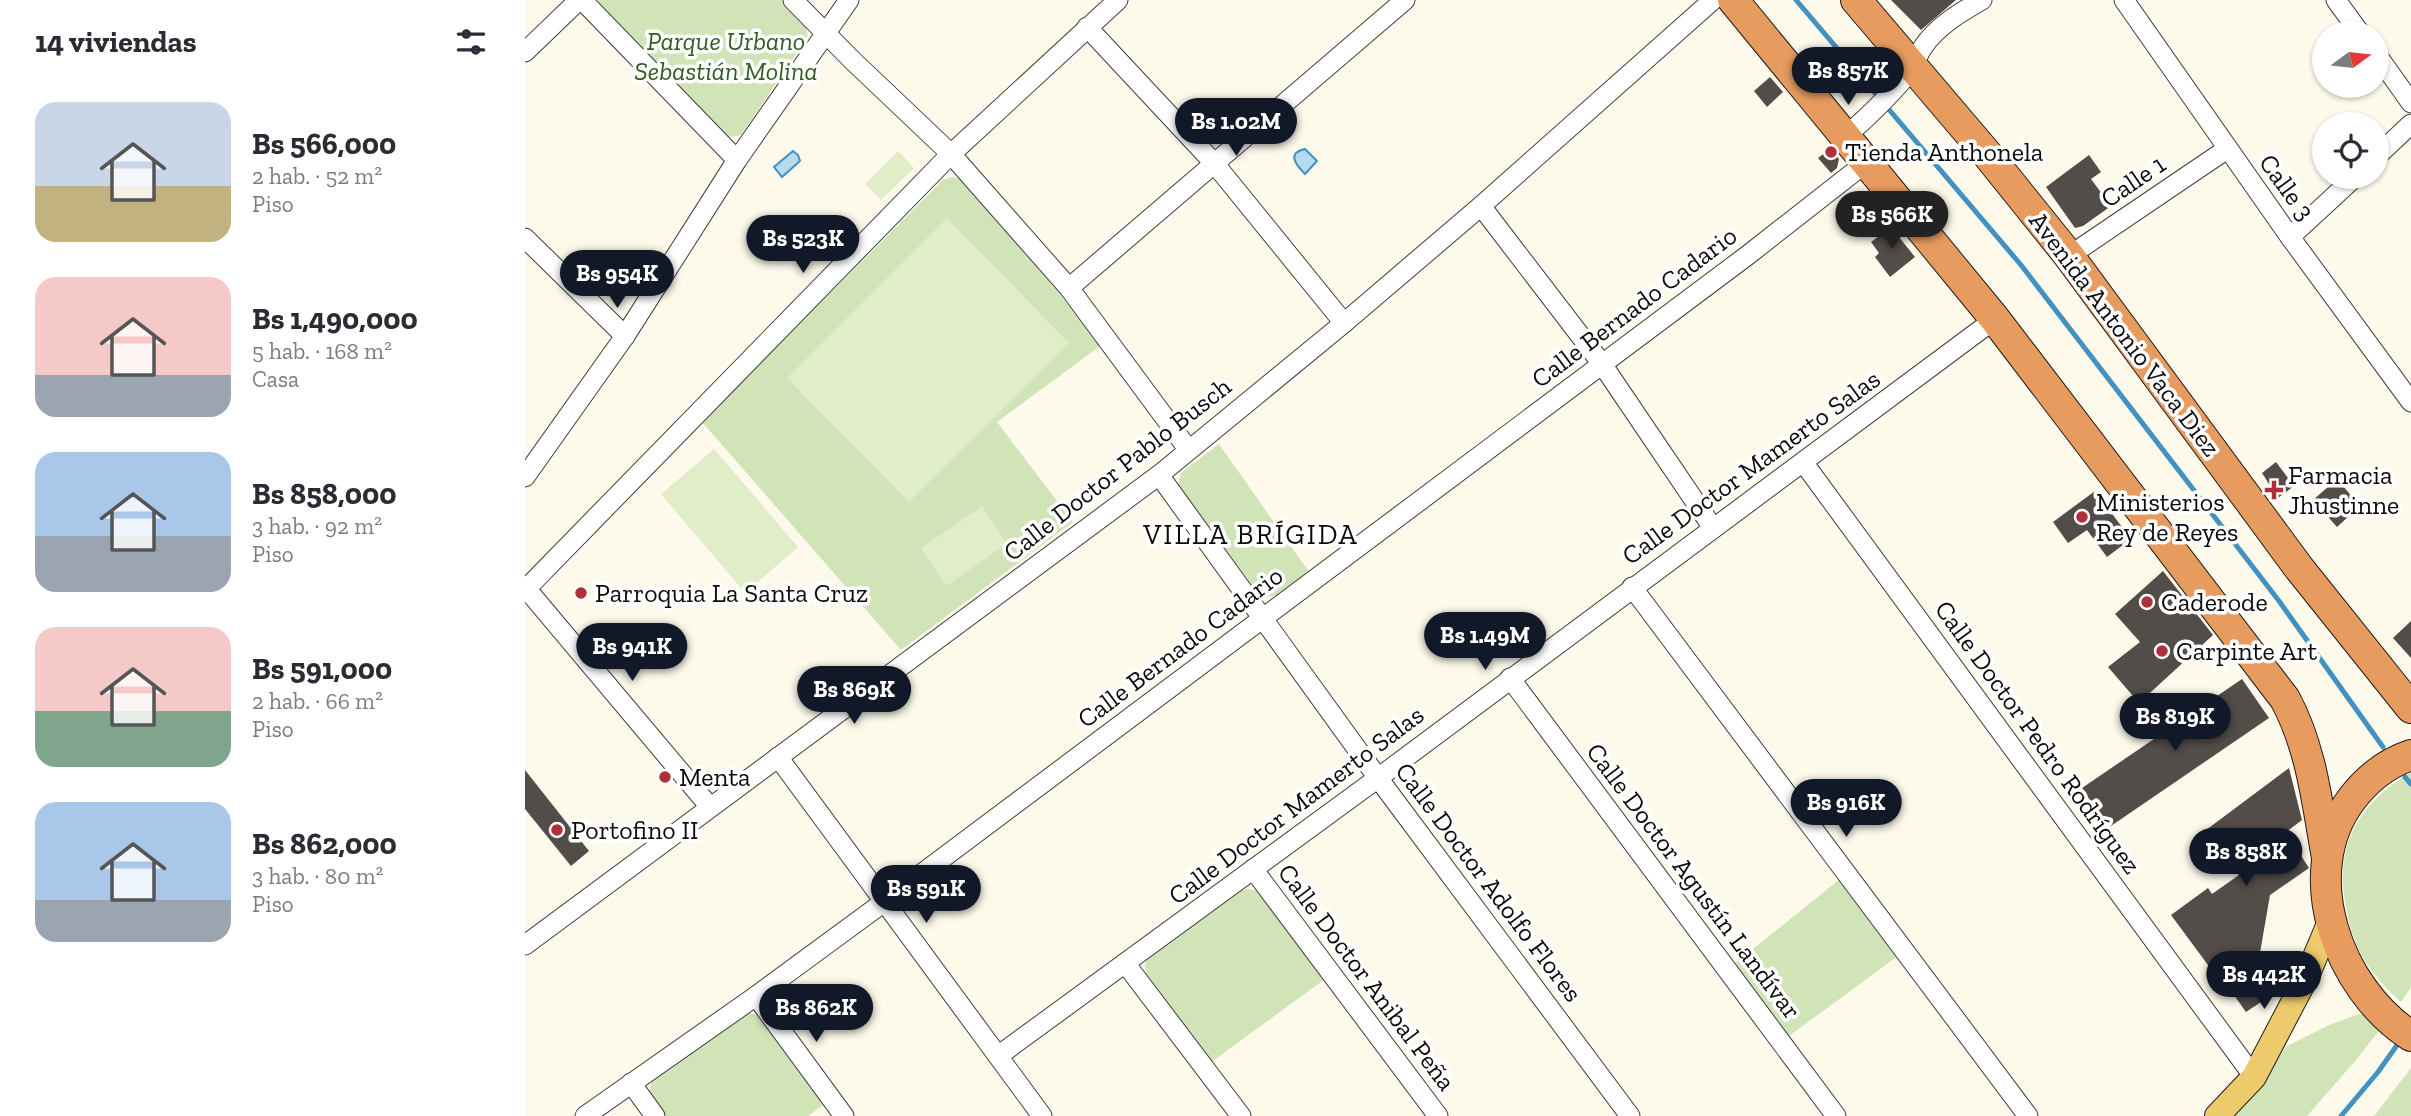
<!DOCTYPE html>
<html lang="es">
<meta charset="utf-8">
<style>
:root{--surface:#fff;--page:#f7f7f7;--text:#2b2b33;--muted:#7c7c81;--accent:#111827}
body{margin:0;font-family:"Zilla Slab",serif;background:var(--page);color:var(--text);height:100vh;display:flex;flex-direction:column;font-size:26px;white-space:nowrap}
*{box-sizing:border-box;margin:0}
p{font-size:23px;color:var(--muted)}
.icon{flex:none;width:38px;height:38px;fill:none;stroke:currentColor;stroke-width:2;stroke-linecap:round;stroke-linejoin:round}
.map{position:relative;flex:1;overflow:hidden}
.drawer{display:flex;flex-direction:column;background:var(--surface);width:525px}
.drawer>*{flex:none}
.needle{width:46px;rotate:75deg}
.controls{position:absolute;left:1787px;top:21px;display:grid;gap:14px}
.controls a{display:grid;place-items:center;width:77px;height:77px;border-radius:50%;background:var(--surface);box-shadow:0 2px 5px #0004;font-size:35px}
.price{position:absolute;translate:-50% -60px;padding:0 16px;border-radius:24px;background:var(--accent);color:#fff;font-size:23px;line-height:46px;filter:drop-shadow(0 2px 4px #0008)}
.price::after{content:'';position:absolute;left:50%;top:42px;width:21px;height:16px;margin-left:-10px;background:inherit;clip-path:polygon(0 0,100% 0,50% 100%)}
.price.on{background:#222;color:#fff}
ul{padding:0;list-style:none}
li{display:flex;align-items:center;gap:21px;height:175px;padding:0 35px}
li span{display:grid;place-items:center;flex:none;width:196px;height:140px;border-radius:21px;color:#555}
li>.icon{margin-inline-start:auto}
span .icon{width:84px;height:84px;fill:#fffc;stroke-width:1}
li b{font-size:30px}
h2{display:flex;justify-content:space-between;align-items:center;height:84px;padding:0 35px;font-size:30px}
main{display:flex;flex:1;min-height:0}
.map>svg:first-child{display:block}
.green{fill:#d0e4b8}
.pitch{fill:#e1ecc9}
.water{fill:#b5dbf0;stroke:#4291c1;stroke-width:2}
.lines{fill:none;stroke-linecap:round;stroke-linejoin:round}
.stream{stroke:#4291c1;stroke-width:5}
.building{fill:#534d49}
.minor-casing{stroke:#3e3e3e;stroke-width:21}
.major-casing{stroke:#1c1c1c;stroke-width:26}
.highway-casing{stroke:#1c1c1c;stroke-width:32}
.minor{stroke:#fff;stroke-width:19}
.major{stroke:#edcb6c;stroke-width:24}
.highway{stroke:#e89b5f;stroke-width:30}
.poi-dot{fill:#af3038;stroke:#fff;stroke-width:2.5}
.labels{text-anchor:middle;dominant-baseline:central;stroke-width:7;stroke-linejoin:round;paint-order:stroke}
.park-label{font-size:26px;font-style:italic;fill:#2f5d22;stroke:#fff}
.poi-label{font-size:26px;fill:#0b0b0b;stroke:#fff;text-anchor:start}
.street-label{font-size:26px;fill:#0b0b0b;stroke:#fff}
.neighbourhood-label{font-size:28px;letter-spacing:2px;fill:#0b0b0b;stroke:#fff}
</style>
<main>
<section class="drawer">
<h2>14 viviendas<svg class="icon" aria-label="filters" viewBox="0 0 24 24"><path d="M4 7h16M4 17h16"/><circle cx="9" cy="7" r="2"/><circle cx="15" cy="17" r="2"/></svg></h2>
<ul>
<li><span style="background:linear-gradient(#c9d6e8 60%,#c2b280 0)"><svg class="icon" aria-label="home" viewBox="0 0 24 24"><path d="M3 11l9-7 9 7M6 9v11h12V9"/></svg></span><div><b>Bs 566,000</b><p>2 hab. · 52 m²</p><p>Piso</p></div></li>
<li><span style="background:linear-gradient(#f6c9c9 70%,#9aa5b1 0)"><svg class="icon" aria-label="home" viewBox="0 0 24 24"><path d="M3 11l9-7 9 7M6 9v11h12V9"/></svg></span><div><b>Bs 1,490,000</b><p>5 hab. · 168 m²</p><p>Casa</p></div></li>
<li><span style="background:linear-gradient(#a9c7e8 60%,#9aa5b1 0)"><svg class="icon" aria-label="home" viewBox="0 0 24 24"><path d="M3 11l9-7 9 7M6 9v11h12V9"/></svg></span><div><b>Bs 858,000</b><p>3 hab. · 92 m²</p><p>Piso</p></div></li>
<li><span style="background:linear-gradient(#f6c9c9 60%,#7fa58c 0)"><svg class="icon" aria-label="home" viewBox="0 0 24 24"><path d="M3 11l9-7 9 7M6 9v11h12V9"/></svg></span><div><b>Bs 591,000</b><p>2 hab. · 66 m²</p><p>Piso</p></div></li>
<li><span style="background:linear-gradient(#a9c7e8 70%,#9aa5b1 0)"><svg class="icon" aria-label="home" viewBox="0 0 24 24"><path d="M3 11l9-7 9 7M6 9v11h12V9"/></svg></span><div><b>Bs 862,000</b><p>3 hab. · 80 m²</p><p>Piso</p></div></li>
</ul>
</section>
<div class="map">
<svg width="1886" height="1116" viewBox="0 0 1886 1116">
<rect width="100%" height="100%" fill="#fdfaec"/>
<g class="green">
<path d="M73 0H257C268 11 285 21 282 38L216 135 207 137 198 135 73 3Z"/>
<polygon points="427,177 437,179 536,296 575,346 472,422 548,522 376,650 177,422 418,180"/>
<path d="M694 444 784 572C767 585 755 603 732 594L654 488V479L657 472Z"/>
<path d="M1886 772V987L1876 1002C1842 971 1827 947 1820 901 1810 841 1836 803 1886 772Z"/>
<polygon points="1315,879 1373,956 1260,1039 1207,966"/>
<polygon points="725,889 734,891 800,979 685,1063 621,977 620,966 623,956 714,890"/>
<path d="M221 1013 235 1015 300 1104 283 1116H138C130 1104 121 1096 127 1081Z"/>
<polygon points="1837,1013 1849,1018 1857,1027 1831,1060 1782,1116 1709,1116 1732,1088 1762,1046 1804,1025"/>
<polygon points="1886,1068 1886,1116 1849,1116"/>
</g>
<g class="pitch">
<polygon points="373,151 389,168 356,200 340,184"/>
<polygon points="422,218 544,343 384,502 262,378"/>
<polygon points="189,449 273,547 220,593 136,494"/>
<polygon points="457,506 482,544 421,586 396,548"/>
</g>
<g class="water">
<path d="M780 149 792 161 780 174C770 164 762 153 780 149Z"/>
<polygon points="268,151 273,155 275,161 257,177 249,167"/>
</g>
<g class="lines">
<g class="stream">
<polyline points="1271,0 1496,265 1754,601 1858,747"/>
<polyline points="1880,777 1886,784"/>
<polyline points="1816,1116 1853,1072 1875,1041"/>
</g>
</g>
<g class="building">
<polygon points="1366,0 1431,0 1396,30"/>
<polygon points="1245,77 1258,92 1242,107 1229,91"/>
<polygon points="1305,149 1314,159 1312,168 1306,173 1293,158"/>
<polygon points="1564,155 1576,172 1566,179 1586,206 1558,226 1550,228 1521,187"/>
<polygon points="1370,224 1378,235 1374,237 1390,257 1365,277 1350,257 1354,253 1346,242"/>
<polygon points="1751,462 1769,486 1753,498 1737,473"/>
<polygon points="1812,479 1835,506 1812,527 1788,500"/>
<polygon points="1570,491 1606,539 1582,557 1562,530 1543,543 1528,522"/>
<polygon points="1638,571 1688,635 1614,703 1583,667 1615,642 1590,614"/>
<polygon points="1886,621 1886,658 1868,638"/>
<polygon points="1717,679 1744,718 1583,828 1557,788"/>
<polygon points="1764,768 1777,820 1761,832 1784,868 1745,895 1731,976 1745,996 1721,1012 1701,984 1697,984 1646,915 1683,888 1687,894 1714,875 1681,830"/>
<polygon points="0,770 64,851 46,866 0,809"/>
</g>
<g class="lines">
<defs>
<g id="minor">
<polyline points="57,0 212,160"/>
<polyline points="268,0 327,60 426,154 544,288 663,449"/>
<polyline points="1599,0 1765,237 1886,402"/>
<polyline points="1811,0 1835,33"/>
<polyline points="562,27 689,163 819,323"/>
<polyline points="0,52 54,0"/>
<polyline points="1852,55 1886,103"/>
<path d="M1321 136C1345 115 1366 95 1386 70 1391 63 1393 54 1398 47 1412 26 1436 12 1457 0"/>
<polyline points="1852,156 1886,124"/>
<polyline points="956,206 1077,364 1188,528"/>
<polyline points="1765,237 1830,177"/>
<polyline points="0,238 100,336"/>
<polyline points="1544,256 1702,149"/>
<polyline points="544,288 880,0"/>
<polyline points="1278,462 1729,1077"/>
<polyline points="634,475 853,778 1105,1116"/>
<polyline points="0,477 100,336 212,160 324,0"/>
<polyline points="0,587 185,807"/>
<polyline points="1107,587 1503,1116"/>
<polyline points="2,588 426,154 593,0"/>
<polyline points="985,678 1311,1116"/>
<polyline points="253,757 517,1116"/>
<polyline points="728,869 913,1116"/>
<polyline points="0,945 634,475 819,323 956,206 1188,0"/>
<polyline points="600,963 716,1116"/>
<polyline points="231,996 319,1116"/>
<polyline points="473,1056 853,778 1470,319"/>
<polyline points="106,1083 130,1116"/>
<polyline points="60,1116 231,996 359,902 1223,255 1343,161"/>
</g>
<polyline id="major" points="1692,1116 1729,1077 1782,976 1806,919"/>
<g id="highway">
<path d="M1208 0 1470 319 1760 699C1787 749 1792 803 1802 858"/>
<polyline points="1331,0 1462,154 1544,256 1774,568 1886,708"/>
<path d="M1886 755C1862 763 1841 780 1826 800 1771 874 1813 989 1886 1036"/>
</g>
</defs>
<use href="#minor" class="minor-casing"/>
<use href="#major" class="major-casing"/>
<use href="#highway" class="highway-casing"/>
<use href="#minor" class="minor"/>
<use href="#major" class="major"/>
<use href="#highway" class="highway"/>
</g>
<g class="poi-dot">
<circle cx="1306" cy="152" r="7"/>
<path d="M1745.5 479.5h7v7h7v7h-7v7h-7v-7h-7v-7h7z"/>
<circle cx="1557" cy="517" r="7"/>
<circle cx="56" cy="593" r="7"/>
<circle cx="1622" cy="602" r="7"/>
<circle cx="1637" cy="651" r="7"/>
<circle cx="140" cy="777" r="7"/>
<circle cx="32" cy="830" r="7"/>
</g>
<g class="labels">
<g class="park-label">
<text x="201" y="41">Parque Urbano<tspan x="201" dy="30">Sebastián Molina</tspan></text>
</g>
<g class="poi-label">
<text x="1320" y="152">Tienda Anthonela</text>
<text x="1763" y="475">Farmacia<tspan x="1763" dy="30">Jhustinne</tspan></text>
<text x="1571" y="502">Ministerios<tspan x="1571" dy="30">Rey de Reyes</tspan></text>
<text x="70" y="593">Parroquia La Santa Cruz</text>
<text x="1636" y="602">Caderode</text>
<text x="1651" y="651">Carpinte Art</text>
<text x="154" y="777">Menta</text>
<text x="46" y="830">Portofino II</text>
</g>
<g class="street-label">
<text transform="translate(1608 181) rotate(-34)">Calle 1</text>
<text transform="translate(1762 187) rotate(54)">Calle 3</text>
<text transform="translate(1109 307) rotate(-37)">Calle Bernado Cadario</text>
<text transform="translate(1600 334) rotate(53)">Avenida Antonio Vaca Diez</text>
<text transform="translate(1226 467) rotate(-36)">Calle Doctor Mamerto Salas</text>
<text transform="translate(592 469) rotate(-38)">Calle Doctor Pablo Busch</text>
<text transform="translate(655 647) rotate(-37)">Calle Bernado Cadario</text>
<text transform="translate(1513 737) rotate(54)">Calle Doctor Pedro Rodríguez</text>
<text transform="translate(771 805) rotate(-37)">Calle Doctor Mamerto Salas</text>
<text transform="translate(1169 881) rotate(53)">Calle Doctor Agustín Landívar</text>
<text transform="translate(964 882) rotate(53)">Calle Doctor Adolfo Flores</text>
<text transform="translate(842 977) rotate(53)">Calle Doctor Anibal Peña</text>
</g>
<g class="neighbourhood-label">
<text x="726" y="534">VILLA BRÍGIDA</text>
</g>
</g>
</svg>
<div class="controls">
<a><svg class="needle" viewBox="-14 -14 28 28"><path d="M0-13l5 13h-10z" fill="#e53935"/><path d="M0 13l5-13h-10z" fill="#7c7c81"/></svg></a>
<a><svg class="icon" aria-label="locate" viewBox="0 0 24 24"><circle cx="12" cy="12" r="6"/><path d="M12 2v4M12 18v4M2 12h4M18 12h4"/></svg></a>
</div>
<b class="price" style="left:1323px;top:107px">Bs 857K</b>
<b class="price" style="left:711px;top:158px">Bs 1.02M</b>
<b class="price on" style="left:1367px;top:251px">Bs 566K</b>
<b class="price" style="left:278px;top:275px">Bs 523K</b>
<b class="price" style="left:92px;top:310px">Bs 954K</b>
<b class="price" style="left:960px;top:672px">Bs 1.49M</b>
<b class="price" style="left:107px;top:683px">Bs 941K</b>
<b class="price" style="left:329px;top:726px">Bs 869K</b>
<b class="price" style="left:1650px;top:753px">Bs 819K</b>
<b class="price" style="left:1321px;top:839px">Bs 916K</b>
<b class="price" style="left:1721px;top:888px">Bs 858K</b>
<b class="price" style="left:401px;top:925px">Bs 591K</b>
<b class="price" style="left:1739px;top:1011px">Bs 442K</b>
<b class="price" style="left:291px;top:1044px">Bs 862K</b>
</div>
</main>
